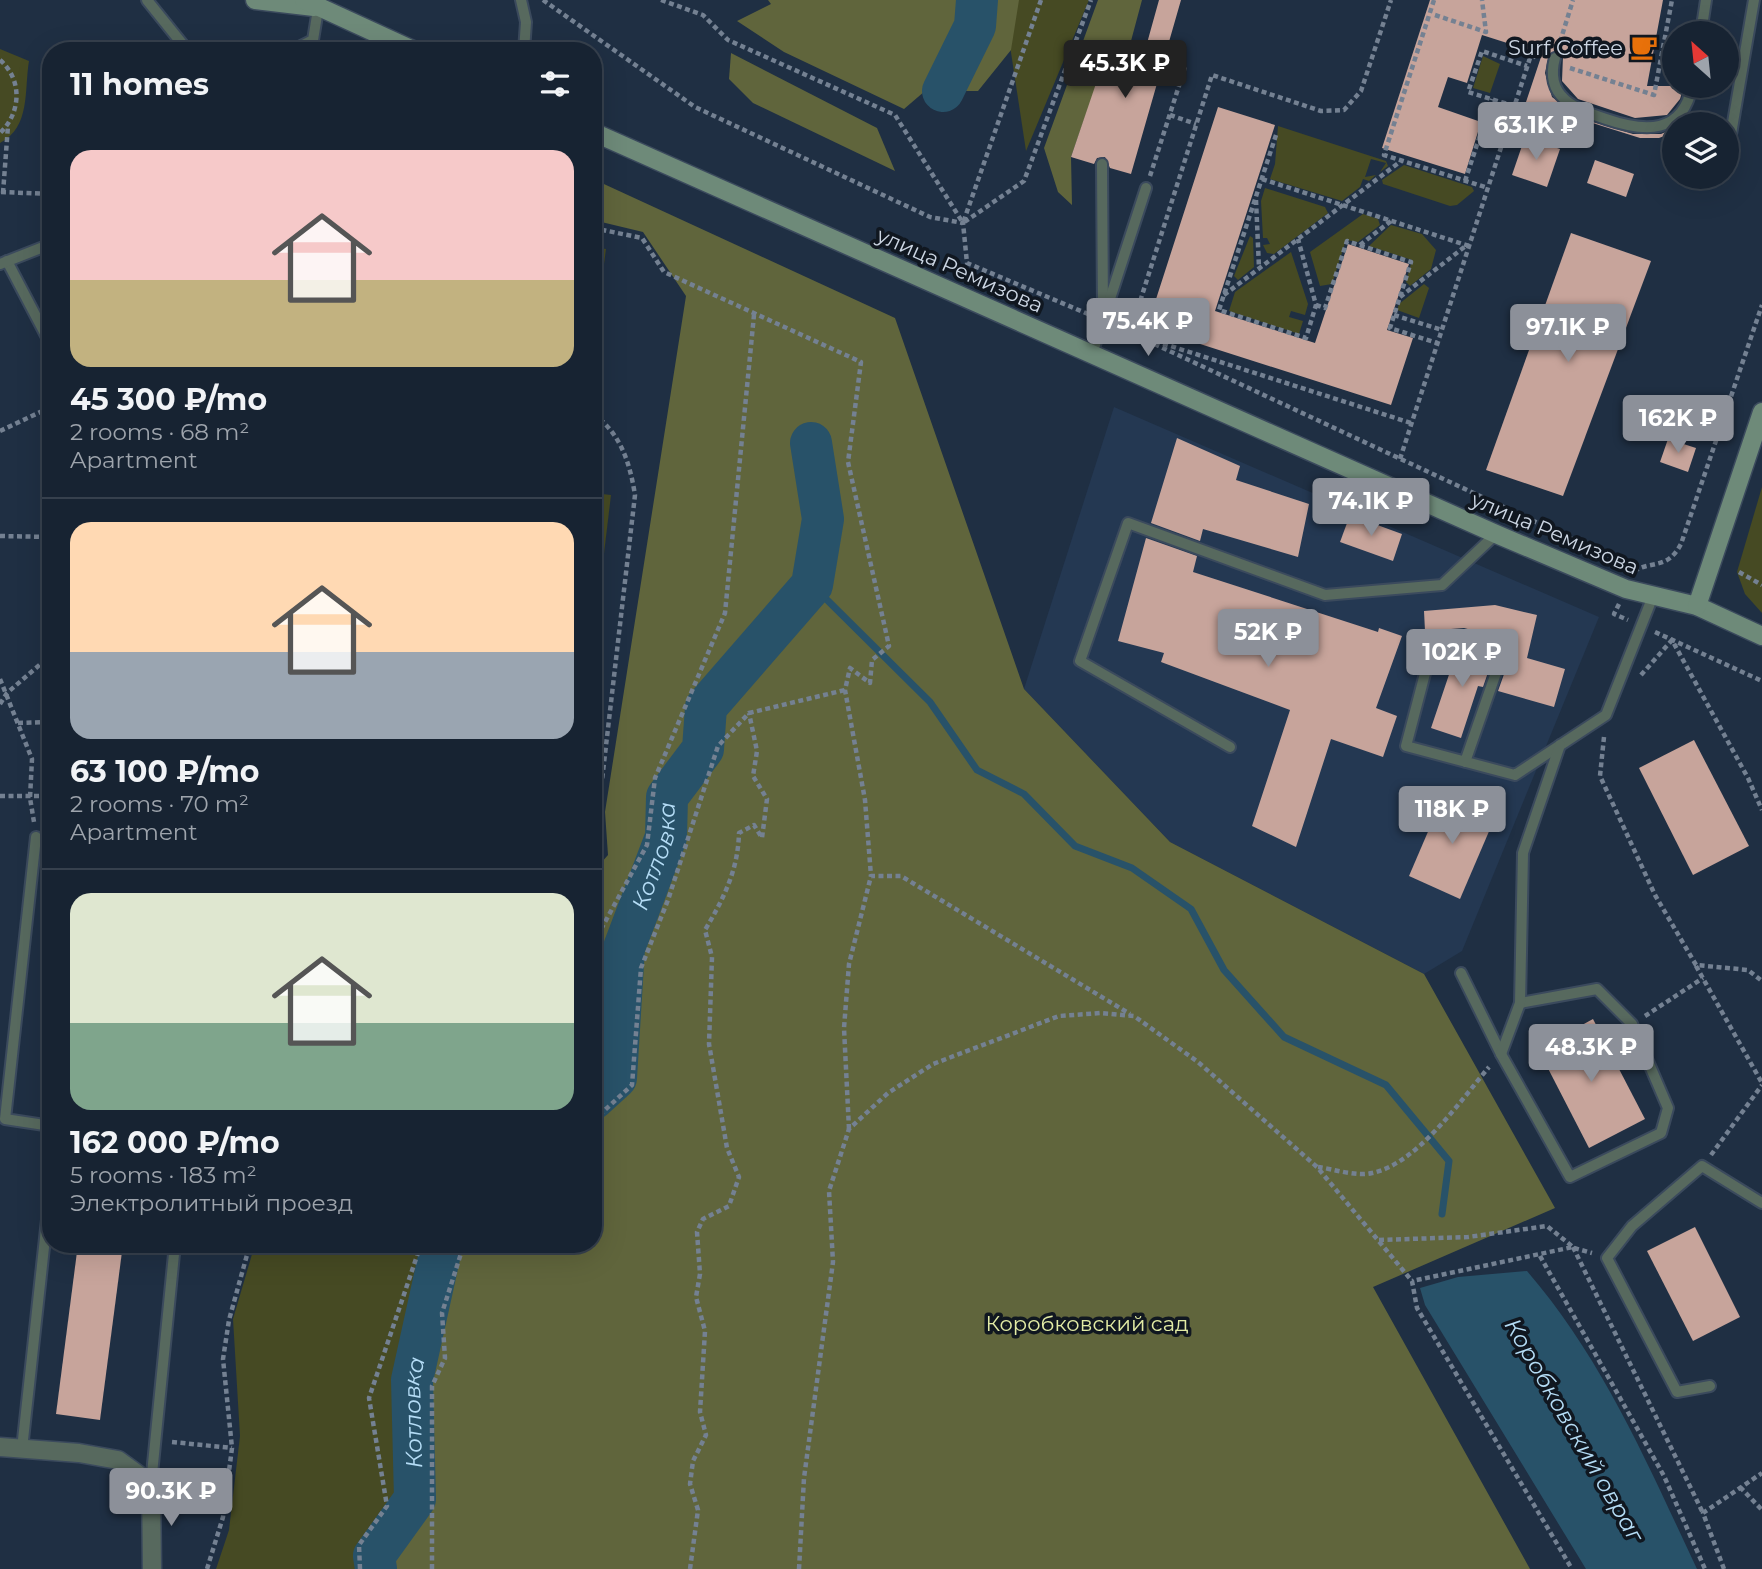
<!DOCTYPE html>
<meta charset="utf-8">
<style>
:root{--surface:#172332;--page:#202b3a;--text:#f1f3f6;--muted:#9ea4ac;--line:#36404d;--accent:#8c9099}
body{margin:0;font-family:Montserrat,sans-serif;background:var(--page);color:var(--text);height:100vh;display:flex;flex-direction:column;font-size:26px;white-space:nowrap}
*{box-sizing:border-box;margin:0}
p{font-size:23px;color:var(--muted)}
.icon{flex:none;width:38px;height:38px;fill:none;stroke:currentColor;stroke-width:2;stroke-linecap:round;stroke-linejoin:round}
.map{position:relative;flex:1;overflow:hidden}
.side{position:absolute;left:42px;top:42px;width:560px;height:1211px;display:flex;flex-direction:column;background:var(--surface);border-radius:28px;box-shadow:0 7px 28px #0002,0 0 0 2px var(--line)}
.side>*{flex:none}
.needle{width:46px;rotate:333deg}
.controls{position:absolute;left:1662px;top:21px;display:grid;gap:14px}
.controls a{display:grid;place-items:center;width:77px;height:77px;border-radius:50%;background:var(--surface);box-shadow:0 7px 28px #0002,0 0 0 2px var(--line);font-size:35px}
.price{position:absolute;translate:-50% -60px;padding:0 16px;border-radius:7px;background:var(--accent);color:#fff;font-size:23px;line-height:46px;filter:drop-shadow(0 2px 4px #0008)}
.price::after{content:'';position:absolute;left:50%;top:42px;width:21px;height:16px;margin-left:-10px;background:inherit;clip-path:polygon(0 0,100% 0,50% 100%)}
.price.on{background:#222;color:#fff}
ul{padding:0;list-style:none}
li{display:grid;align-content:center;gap:14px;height:371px;padding:0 28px}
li+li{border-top:2px solid var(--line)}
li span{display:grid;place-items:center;height:217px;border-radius:21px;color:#555}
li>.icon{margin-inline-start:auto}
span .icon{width:126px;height:126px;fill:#fffc;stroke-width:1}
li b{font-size:30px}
h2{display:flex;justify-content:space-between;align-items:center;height:84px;padding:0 28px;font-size:30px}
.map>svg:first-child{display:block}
.built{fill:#243852}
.green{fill:#464a23}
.forest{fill:#60653c}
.water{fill:#285269}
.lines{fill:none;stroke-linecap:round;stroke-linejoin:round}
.stream{stroke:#285269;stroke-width:7}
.river{stroke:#285269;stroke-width:42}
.building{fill:#c7a49b}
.lane-casing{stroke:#3b4a5d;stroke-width:14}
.street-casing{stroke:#3b4a5d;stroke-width:21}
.secondary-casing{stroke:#3b4a5d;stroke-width:21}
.path{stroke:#748192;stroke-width:4.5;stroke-dasharray:5 3.5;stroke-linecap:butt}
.lane{stroke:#57695e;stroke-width:10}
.street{stroke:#57695e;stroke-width:18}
.secondary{stroke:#6e8a79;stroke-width:18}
.labels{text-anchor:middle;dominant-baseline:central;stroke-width:7;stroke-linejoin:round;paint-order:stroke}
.poi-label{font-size:21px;fill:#ccd6e3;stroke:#101720;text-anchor:end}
.street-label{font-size:21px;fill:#ccd6e3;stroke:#101720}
.park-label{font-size:21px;fill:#e3eca5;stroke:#101720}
.water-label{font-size:23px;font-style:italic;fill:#b4dcf5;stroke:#101720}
</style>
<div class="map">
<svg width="1762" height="1569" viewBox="0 0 1762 1569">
<rect width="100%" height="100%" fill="#1f2f43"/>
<polygon class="built" points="1114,407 1599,617 1462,951 1424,974 1170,842 1024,689"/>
<g class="green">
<polygon points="1003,0 1089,0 1026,151"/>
<path d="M0 49 29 61C24 90 31 127 0 143Z"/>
<polygon points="1483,56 1500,64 1490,93 1473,88"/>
<polygon points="1278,126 1386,161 1388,166 1380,172 1386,163 1371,159 1365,177 1376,175 1369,181 1363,179 1360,187 1342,201 1270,179 1275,164"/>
<polygon points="1404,165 1472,187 1474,191 1457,205 1450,206 1383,184 1382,180"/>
<polygon points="1265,188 1325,207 1328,213 1274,254 1267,253 1263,245 1270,244 1267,238 1263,238 1261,201"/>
<polygon points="1363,214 1378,219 1380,225 1358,242 1346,240 1332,284 1320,286 1310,252"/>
<polygon points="1391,225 1422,234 1436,250 1431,269 1410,286 1406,282 1412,260 1369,246"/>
<polygon points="1250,236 1253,238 1254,267 1238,280 1234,276"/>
<polygon points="593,247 606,249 593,347"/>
<polygon points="1291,252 1308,304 1305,315 1291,311 1289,317 1303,321 1299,334 1229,311 1235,292"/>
<polygon points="1424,284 1429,288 1419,318 1397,310 1399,304"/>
<polygon points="51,449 51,514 42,513"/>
<polygon points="1762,487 1762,613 1745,594 1737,572"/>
<polygon points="593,493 611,495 593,645"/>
<polygon points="255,1244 447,1244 417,1381 419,1500 381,1569 216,1569 229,1530 240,1436 233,1319"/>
</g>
<g class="forest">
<polygon points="768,0 1019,0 1011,50 978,91 925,91 904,109 784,52 737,21 771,4"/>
<polygon points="1098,0 1142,0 1124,67 1105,60 1071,157 1072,205 1058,192 1044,148"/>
<polygon points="731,53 877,128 895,171 753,103 729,79"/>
<polygon points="593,179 895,318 1024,689 1170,842 1424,974 1555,1208 1373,1287 1530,1569 381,1569 419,1500 417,1381 447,1244 593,1244 593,872 608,855 605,812 686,296 643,232 593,220"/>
</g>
<path class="water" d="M1527 1271C1603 1359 1648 1465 1697 1569H1586L1425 1305 1420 1288 1458 1277Z"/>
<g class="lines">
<polyline class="stream" points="812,585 930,702 977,770 1024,794 1075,846 1132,868 1191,909 1224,970 1284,1037 1386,1085 1449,1161 1442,1214"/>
<g class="river">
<polyline points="943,91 975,26 977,0"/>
<path id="s1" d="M593 1099 616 1078 624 948 666 837 667 797 703 749 706 707 812 585 823 519 811 443"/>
<path id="s2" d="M376 1569 374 1556 415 1499 412 1380 442 1244"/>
</g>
</g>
<g class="building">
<polygon points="1159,0 1181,0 1131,174 1110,168 1105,157 1097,158 1094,164 1071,157 1104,60 1139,72"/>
<polygon points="1430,0 1663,0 1647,86 1684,86 1680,99 1667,115 1635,118 1578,99 1562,81 1563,56 1557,50 1549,54 1545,73 1552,97 1580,118 1633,134 1661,134 1675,128 1675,132 1659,138 1640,138 1526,102 1542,54 1482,35 1467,83 1448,77 1438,107 1481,122 1465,174 1382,148"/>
<polygon points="1218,107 1275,125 1215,311 1315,343 1348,244 1409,264 1387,330 1413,338 1391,405 1147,327"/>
<polygon points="1525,137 1560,149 1547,187 1512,175"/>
<polygon points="1595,160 1634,174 1626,197 1587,183"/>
<polygon points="1571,233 1651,261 1563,496 1486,470"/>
<polygon points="1177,438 1240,466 1236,480 1309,504 1298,557 1203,529 1200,541 1151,523"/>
<polygon points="1668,439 1696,448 1688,472 1660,462"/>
<polygon points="1350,515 1402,534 1393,561 1340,542"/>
<polygon points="1146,538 1197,556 1193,572 1378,632 1379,628 1402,636 1376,708 1397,716 1383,757 1331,739 1296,847 1252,826 1290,710 1161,662 1164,653 1118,641"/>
<polygon points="1495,605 1537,615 1527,658 1565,669 1554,707 1498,691 1513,649 1508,640 1464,628 1425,631 1424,611"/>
<polygon points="1464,644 1495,652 1483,687 1478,686 1461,738 1431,728 1459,645"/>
<polygon points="1694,740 1749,846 1693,875 1639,768"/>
<polygon points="1445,792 1496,815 1460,899 1409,876"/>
<polygon points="1593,1019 1645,1119 1589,1148 1538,1049"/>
<polygon points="1695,1227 1740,1317 1693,1341 1647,1251"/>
<polygon points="78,1244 123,1244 100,1420 56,1414"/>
</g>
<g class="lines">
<defs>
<g id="lane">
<polyline points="147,0 188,51"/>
<polyline points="521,0 526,22 524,51"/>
<polyline points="1701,33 1706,0"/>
<polyline points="291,51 313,40 319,3"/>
<path d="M1555 58C1544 98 1576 109 1606 119 1644 132 1683 135 1692 86"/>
<polyline points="1730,140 1754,0"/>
<polyline points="1102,164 1103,311"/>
<polyline points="7,261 51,345"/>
<polyline points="0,264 51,244"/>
<polyline points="1092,354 1146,188"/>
<polyline points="1230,747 1080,661 1128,523 1325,595 1442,585 1496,534"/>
<polyline points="1465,762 1505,647 1464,636 1433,643 1406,746 1515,775 1606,715 1653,596"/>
<polyline points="36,837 5,1119 51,1126"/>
<polyline points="1461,973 1501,1054 1570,1177 1661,1133 1668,1108 1632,1024 1597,989 1520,1003"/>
<polyline points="1501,1054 1520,1003 1523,853 1560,745"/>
<polyline points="1710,1386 1677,1392 1607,1258 1632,1226 1702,1166 1762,1203"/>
<polyline points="22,1449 51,1183"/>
<polyline points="151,1484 175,1244"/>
</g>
<polyline id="street" points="0,1447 79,1453 118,1460 151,1484 152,1569"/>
<g id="secondary">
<polyline points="255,0 314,7"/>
<polyline points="304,0 415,51"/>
<polyline points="593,132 1496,534 1626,589 1697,606 1762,636"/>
<polyline points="1697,606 1762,412"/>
</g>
</defs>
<use href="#lane" class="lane-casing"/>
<use href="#street" class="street-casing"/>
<use href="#secondary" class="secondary-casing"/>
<g class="path">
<polyline points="543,0 695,107 930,217 963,223 967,263 1088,314"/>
<polyline points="661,0 703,15 728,40 895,115 963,223"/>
<polyline points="1041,0 963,223 1024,181 1091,0"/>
<polyline points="1434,0 1384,155 1488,188"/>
<polyline points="1435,15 1486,32 1482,0"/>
<polyline points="1560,42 1573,0"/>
<path d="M0 60C23 80 21 113 0 133"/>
<polyline points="1570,68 1654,95 1672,0"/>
<polyline points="1514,106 1468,92 1482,51 1527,66"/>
<polyline points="1170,115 1196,124"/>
<polyline points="1276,135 1219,310 1306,338 1316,305 1298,239"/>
<polyline points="1150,176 1185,67"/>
<polyline points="1262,179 1469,246"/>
<polyline points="1465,181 1492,99"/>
<polyline points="1,192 51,194"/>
<polyline points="3,193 8,126"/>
<polyline points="1256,200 1259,268"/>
<polyline points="593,228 642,238 664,272 861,362 848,462 889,646 872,660 870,683 850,668 845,690 865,800 871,876"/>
<polyline points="1360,245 1391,221"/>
<polyline points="1224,295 1401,161"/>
<polyline points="1400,297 1467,245"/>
<polyline points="1316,305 1325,308 1347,241 1411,262 1390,328 1437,343"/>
<polyline points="1394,315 1442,330"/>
<polyline points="1116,326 1634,568"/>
<polyline points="1130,333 1212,75 1321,111 1344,110 1361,91 1391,0"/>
<polyline points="1155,341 1411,423"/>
<path d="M593 414C621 433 630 464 635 495L593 858"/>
<polyline points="0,431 51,407"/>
<polyline points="1400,459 1531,55 1538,58"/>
<polyline points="0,536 51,537"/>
<path d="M1634 571C1653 560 1667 570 1681 544L1762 305"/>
<polyline points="1739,572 1762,585"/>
<polyline points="1619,604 1614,614 1628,620"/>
<polyline points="1655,632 1762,681"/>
<polyline points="1641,675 1672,640 1748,778 1762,810"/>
<polyline points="0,679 32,759 30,798 34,822"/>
<polyline points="0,704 7,693 51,655"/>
<polyline points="18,723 51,722"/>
<polyline points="1604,737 1600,776 1655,895 1696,965 1748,970 1762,981"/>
<polyline points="0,796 51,796"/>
<polyline points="593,944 647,845 655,778 725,613 754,315"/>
<polyline points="1696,966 1762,1083"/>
<polyline points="1645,1016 1703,978"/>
<polyline points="593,1121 632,1085 641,968 668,900 718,746 749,713 845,690"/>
<polyline points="849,1129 844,1028 849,964 871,876 901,876 1130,1014"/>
<polyline points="1711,1155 1762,1085"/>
<path d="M1318 1167C1333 1169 1357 1177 1372 1173 1417 1164 1461 1100 1489 1067"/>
<polyline points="1379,1240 1468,1237 1547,1226 1573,1247 1412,1281"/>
<polyline points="1573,1247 1703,1513"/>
<polyline points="1574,1248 1592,1253"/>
<polyline points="1540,1256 1664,1476 1705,1569"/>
<polyline points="172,1442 232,1448"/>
<polyline points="1740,1487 1762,1510"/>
<polyline points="207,1569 223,1517 232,1448 223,1359 229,1320 250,1244"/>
<polyline points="360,1569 359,1545 387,1506 369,1398 421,1244"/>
<polyline points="432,1569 432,1386 445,1358 442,1313 464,1244"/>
<path d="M690 1569 698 1510 690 1484 693 1461 706 1435 700 1412 705 1331 696 1297 700 1274 697 1232 703 1219 729 1206 739 1177 727 1148 709 1044 712 957 705 930C724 898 738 870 739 833L754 825 762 838 767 799 753 776 757 751 749 713"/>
<polyline points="799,1569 804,1478 833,1262 829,1191 849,1129 888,1093 933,1064 1059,1016 1100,1013 1134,1016 1198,1062 1317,1167 1412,1281 1417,1308 1572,1569"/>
<polyline points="1724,1569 1703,1513 1762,1473"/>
</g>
<use href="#lane" class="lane"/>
<use href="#street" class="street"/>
<use href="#secondary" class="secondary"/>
</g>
<defs>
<symbol id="cafe-bare" viewBox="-9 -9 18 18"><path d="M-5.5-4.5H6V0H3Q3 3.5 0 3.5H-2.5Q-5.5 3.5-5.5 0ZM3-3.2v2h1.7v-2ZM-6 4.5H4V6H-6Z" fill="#e8710a" stroke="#101720" stroke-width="2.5" paint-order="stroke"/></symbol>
</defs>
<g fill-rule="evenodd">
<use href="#cafe-bare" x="1625" y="28" width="38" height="38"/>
</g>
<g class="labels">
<g class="poi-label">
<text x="1623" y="47">Surf Coffee</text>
</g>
<g class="street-label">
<text transform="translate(960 270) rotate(24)">улица Ремизова</text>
<text transform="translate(1555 533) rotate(23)">улица Ремизова</text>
</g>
<g class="park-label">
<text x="1087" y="1323">Коробковский сад</text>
</g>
<g class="water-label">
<text stroke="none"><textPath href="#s1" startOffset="259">Котловка</textPath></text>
<text stroke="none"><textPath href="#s2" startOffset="170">Котловка</textPath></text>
<text transform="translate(1574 1430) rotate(60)">Коробковский овраг</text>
</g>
</g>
</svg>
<div class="controls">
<a><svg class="needle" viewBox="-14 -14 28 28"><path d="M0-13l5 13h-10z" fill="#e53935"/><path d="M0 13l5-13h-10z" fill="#9ea4ac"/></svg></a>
<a><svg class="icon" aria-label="layers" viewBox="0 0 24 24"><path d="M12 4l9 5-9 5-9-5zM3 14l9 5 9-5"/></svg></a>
</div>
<b class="price on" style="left:1125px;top:100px">45.3K ₽</b>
<b class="price" style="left:1536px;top:162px">63.1K ₽</b>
<b class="price" style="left:1148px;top:358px">75.4K ₽</b>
<b class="price" style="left:1568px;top:364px">97.1K ₽</b>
<b class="price" style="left:1678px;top:455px">162K ₽</b>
<b class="price" style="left:1371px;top:538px">74.1K ₽</b>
<b class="price" style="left:1268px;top:669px">52K ₽</b>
<b class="price" style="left:1462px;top:689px">102K ₽</b>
<b class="price" style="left:1452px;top:846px">118K ₽</b>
<b class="price" style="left:1591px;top:1084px">48.3K ₽</b>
<b class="price" style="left:171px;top:1528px">90.3K ₽</b>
<section class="side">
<h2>11 homes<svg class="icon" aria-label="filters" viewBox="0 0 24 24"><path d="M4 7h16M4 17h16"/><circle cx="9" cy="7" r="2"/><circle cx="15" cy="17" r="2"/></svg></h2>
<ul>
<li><span style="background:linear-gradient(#f6c9c9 60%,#c2b280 0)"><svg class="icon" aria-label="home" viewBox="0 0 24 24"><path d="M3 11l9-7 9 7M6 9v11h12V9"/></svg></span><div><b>45 300 ₽/mo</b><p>2 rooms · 68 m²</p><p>Apartment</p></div></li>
<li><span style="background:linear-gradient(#ffd9b3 60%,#9aa5b1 0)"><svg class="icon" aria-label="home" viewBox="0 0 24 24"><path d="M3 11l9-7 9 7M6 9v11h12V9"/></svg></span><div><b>63 100 ₽/mo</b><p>2 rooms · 70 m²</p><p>Apartment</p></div></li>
<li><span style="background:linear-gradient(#dfe7d0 60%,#7fa58c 0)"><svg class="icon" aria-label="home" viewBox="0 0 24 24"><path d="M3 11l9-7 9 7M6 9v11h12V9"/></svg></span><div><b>162 000 ₽/mo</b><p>5 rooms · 183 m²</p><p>Электролитный проезд</p></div></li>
</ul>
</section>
</div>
